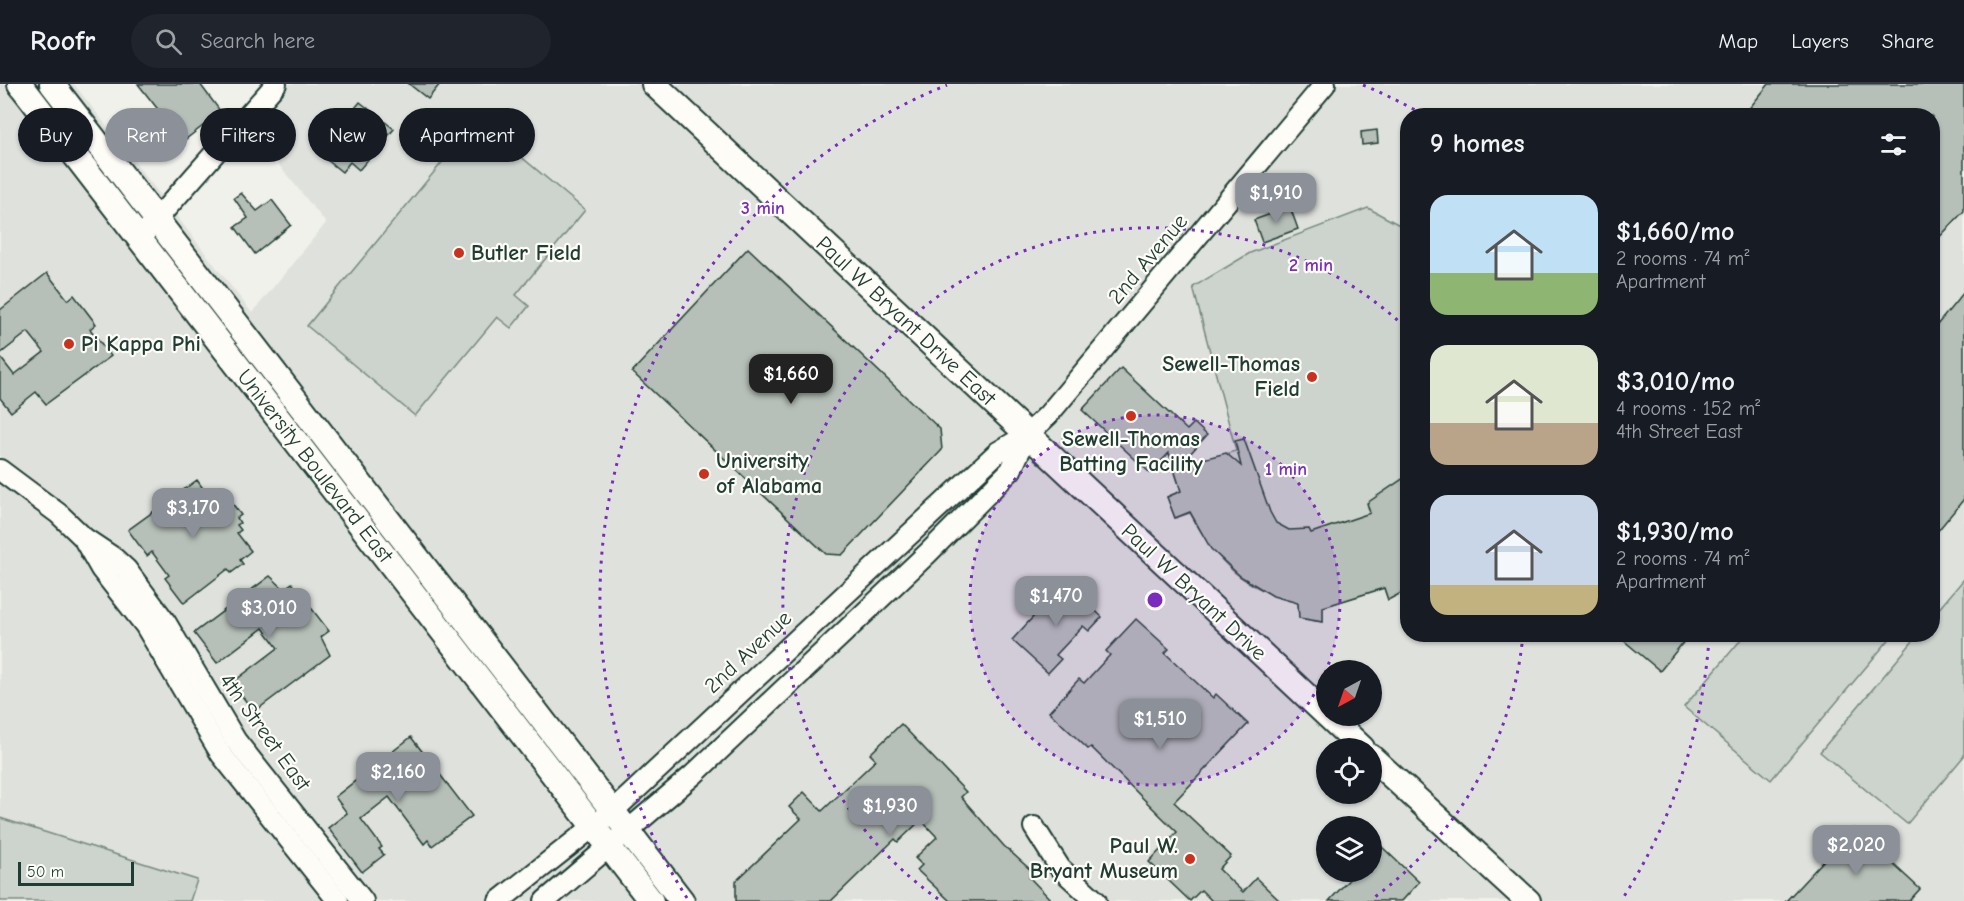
<!DOCTYPE html>
<meta charset="utf-8">
<style>
:root{--surface:#171b24;--page:#20242c;--text:#f1f3f6;--muted:#9ea1a6;--line:#363941;--accent:#8c9099}
body{margin:0;font-family:"Comic Neue",sans-serif;background:var(--page);color:var(--text);height:100vh;display:flex;flex-direction:column;font-size:22px;white-space:nowrap}
*{box-sizing:border-box;margin:0}
p{font-size:20px;color:var(--muted)}
.icon{flex:none;width:33px;height:33px;fill:none;stroke:currentColor;stroke-width:2;stroke-linecap:round;stroke-linejoin:round}
.map{position:relative;flex:1;overflow:hidden}
.details{position:absolute;left:1400px;top:24px;width:540px;height:534px;display:flex;flex-direction:column;background:var(--surface);border-radius:24px;box-shadow:0 2px 4px #0004}
.details>*{flex:none}
.hud{position:absolute;left:18px;top:24px;width:570px;height:54px;display:flex;gap:12px}
.needle{width:39px;rotate:220deg}
.tools{position:absolute;left:1316px;top:576px;display:grid;gap:12px}
.tools a{display:grid;place-items:center;width:66px;height:66px;border-radius:50%;background:var(--surface);box-shadow:0 2px 4px #0004;font-size:30px}
.scale{position:absolute;left:18px;bottom:15px;width:116px;box-sizing:border-box;padding-left:6px;border:3px solid #1f3d34;border-top:0;font-size:16px;line-height:21px;white-space:nowrap;color:#1f3d34;-webkit-text-stroke:4px #fdfcf7;paint-order:stroke}
.price{position:absolute;translate:-50% -51px;padding:0 14px;border-radius:12px;background:var(--accent);color:#fff;font-size:20px;line-height:39px;filter:drop-shadow(0 2px 3px #0008)}
.price::after{content:'';position:absolute;left:50%;top:36px;width:18px;height:14px;margin-left:-9px;background:inherit;clip-path:polygon(0 0,100% 0,50% 100%)}
.price.current{background:#222;color:#fff}
ul{padding:0;list-style:none}
li{display:flex;align-items:center;gap:18px;height:150px;padding:0 30px}
li span{display:grid;place-items:center;flex:none;width:168px;height:120px;border-radius:18px;color:#555}
li>.icon{margin-inline-start:auto}
span .icon{width:72px;height:72px;fill:#fffc;stroke-width:1}
li b{font-size:26px}
h2{display:flex;justify-content:space-between;align-items:center;height:72px;padding:0 30px;font-size:26px}
.pill{padding:0 21px;border-radius:27px;background:var(--surface);box-shadow:0 2px 4px #0004;font-size:21px;line-height:54px}
.pill.current{background:var(--accent);color:#fff}
header{display:flex;align-items:center;gap:36px;box-sizing:border-box;height:84px;padding:0 30px;background:var(--surface);border-bottom:2px solid var(--line)}
header strong{font-size:28px}
nav{display:flex;gap:33px;margin-inline-start:auto;font-size:21px}
.search{width:420px;height:54px;background:var(--page);display:flex;align-items:center;gap:15px;box-sizing:border-box;padding:0 21px;border-radius:33px;color:var(--muted);font-size:22px}
.map>svg:first-child{display:block}
.built{fill:#dfe2dc;fill-rule:evenodd}
.green{fill:#cdd3cd;stroke:#768880;stroke-width:1.5}
.building{fill:#b6bfb8;stroke:#1f3d34;stroke-width:1.5}
.lines{fill:none;stroke-linecap:round;stroke-linejoin:round}
.minor-casing{stroke:#1f3d34;stroke-width:24}
.major-casing{stroke:#1f3d34;stroke-width:28}
.minor{stroke:#fdfcf7;stroke-width:20}
.major{stroke:#fdfcf7;stroke-width:24}
.ring{fill:none;stroke:#7b2cbf;stroke-width:3;stroke-dasharray:3 6}
.poi-dot{fill:#c8321e;stroke:#fdfcf7;stroke-width:2}
.labels{text-anchor:middle;dominant-baseline:central;stroke-width:4.5;stroke-linejoin:round;paint-order:stroke}
.poi-label{font-size:22px;font-weight:bold;fill:#1f3d34;stroke:#fdfcf7;text-anchor:start}
.street-label{font-size:22px;fill:#1f3d34;stroke:#fdfcf7}
.centre{fill:#7b2cbf;stroke:#fdfcf7;stroke-width:3}
.ring-label{font-size:18px;text-anchor:middle;font-weight:bold;fill:#7b2cbf;stroke:#fdfcf7;stroke-width:4.5;stroke-linejoin:round;paint-order:stroke}
</style>
<header>
<strong>Roofr</strong>
<div class="search"><svg class="icon" aria-label="search" viewBox="0 0 24 24"><circle cx="10" cy="10" r="6"/><path d="M15 15l6 6"/></svg>Search here</div>
<nav><a>Map</a><a>Layers</a><a>Share</a></nav>
</header>
<div class="map">
<svg width="1964" height="817" viewBox="0 0 1964 817">
<rect width="100%" height="100%" fill="#f0f1eb"/>
<filter id="ink" filterUnits="userSpaceOnUse"><feTurbulence type="fractalNoise" baseFrequency=".0167" numOctaves="2"/><feDisplacementMap in="SourceGraphic" scale="12" xChannelSelector="R" yChannelSelector="G"/><feConvolveMatrix kernelMatrix="1 2 1 2 8 2 1 2 1" color-interpolation-filters="sRGB"/></filter>
<g filter="url(#ink)">
<path class="built" d="M0 0H74L252 229 326 139 247 42 285 0H1964V817H0ZM1407 32H1932V550H1407ZM1326 586H1371V632H1326ZM1326 664H1371V710H1326ZM1326 742H1371V788H1326Z"/>
<g class="green">
<polygon points="477,36 585,126 516,211 529,222 511,244 497,233 415,332 307,242"/>
<path d="M1368 124 1407 145V506L1388 516 1384 504 1323 523V538L1299 534 1298 519C1242 504 1217 479 1190 429L1175 434 1167 413 1181 407 1173 383 1236 367 1193 203 1250 169Z"/>
<polygon points="1964,495 1964,672 1907,740 1820,668 1918,551 1932,550 1932,533"/>
<polygon points="1745,551 1745,550 1893,551 1771,696 1684,623"/>
<polygon points="0,734 197,796 190,817 0,817"/>
</g>
<g class="building">
<polygon points="138,0 200,0 221,28 186,55 178,45 175,47"/>
<polygon points="409,0 440,0 428,15"/>
<polygon points="1769,0 1964,0 1964,127 1932,161 1932,32 1743,32"/>
<polygon points="360,18 394,45 359,86 350,78 342,88 327,76 336,66 327,58"/>
<polygon points="1377,46 1378,59 1362,61 1361,48"/>
<polygon points="241,109 257,127 272,116 291,141 255,170 235,143 248,134 234,114"/>
<polygon points="1290,123 1298,145 1262,158 1254,136"/>
<polygon points="748,164 940,345 942,366 842,471 826,470 632,288"/>
<polygon points="47,189 68,216 74,211 96,240 90,245 111,272 46,320 36,308 11,328 0,314 0,273 14,291 44,268 28,248 0,270 0,226"/>
<polygon points="1964,208 1964,415 1932,454 1932,247"/>
<polygon points="1121,284 1187,346 1194,339 1207,351 1180,381 1226,369 1241,382 1235,357 1244,355 1270,428 1276,439 1289,446 1309,445 1311,449 1370,429 1367,419 1407,392 1407,506 1388,516 1384,504 1323,523 1323,538 1299,534 1298,519 1273,512 1240,492 1211,465 1190,428 1175,434 1167,413 1181,407 1169,369 1150,389 1082,326"/>
<polygon points="197,396 209,413 213,410 218,416 221,414 224,417 228,414 235,423 241,431 237,434 240,439 237,441 241,446 237,449 251,467 240,476 243,480 231,489 228,485 184,519 165,494 169,491 152,468 147,472 128,446"/>
<polygon points="270,492 284,505 292,499 329,547 321,553 330,571 254,628 232,599 278,564 263,544 217,579 194,549"/>
<polygon points="1065,498 1102,533 1089,547 1083,542 1056,571 1061,575 1048,589 1012,556"/>
<polygon points="1136,535 1169,565 1165,569 1213,614 1216,610 1248,640 1174,718 1231,772 1219,785 1231,797 1243,808 1256,794 1280,817 1212,817 1201,806 1190,817 1149,778 1177,748 1091,663 1088,665 1049,628 1079,595 1084,599 1110,571 1106,567"/>
<polygon points="1616,550 1690,550 1660,587"/>
<polygon points="901,640 966,708 961,713 1004,762 1033,788 1029,793 1052,817 950,817 917,786 922,781 915,774 937,753 921,736 898,758 895,755 831,817 736,817 736,797 801,735 789,723 804,708 822,727 876,676 870,670"/>
<polygon points="411,653 472,732 432,762 428,756 424,760 389,713 361,735 382,763 379,765 384,771 362,788 328,744 347,729 335,713"/>
<polygon points="1854,744 1920,805 1909,817 1786,817"/>
<polygon points="1381,762 1419,798 1402,817 1329,817 1356,788 1371,788 1371,772"/>
</g>
<g class="lines">
<defs>
<g id="minor">
<polyline points="140,154 276,0"/>
<polyline points="0,386 59,430 84,454 114,474 126,485 166,539 236,657 363,817"/>
<polyline points="85,457 101,485 145,541 221,670 338,817"/>
<polyline points="1034,743 1060,784 1096,817"/>
<polyline points="499,817 613,727 998,368 1027,351 1048,331 1325,0"/>
<polyline points="545,817 693,691 927,470 1011,386 1027,351"/>
</g>
<g id="major">
<polyline points="20,0 651,817"/>
<polyline points="52,0 682,817"/>
<polyline points="654,0 1362,664"/>
<polyline points="1371,673 1528,817"/>
</g>
</defs>
<use href="#minor" class="minor-casing"/>
<use href="#major" class="major-casing"/>
<use href="#minor" class="minor"/>
<use href="#major" class="major"/>
</g>
</g>
<circle cx="1155" cy="516" r="185" fill="#7b2cbf" fill-opacity=".12"/>
<g class="ring">
<circle cx="1155" cy="516" r="185"/>
<path d="M1523 551A370 370 0 0 1 1372 815M938 815A370 370 0 1 1 1405 243"/>
<path d="M1709 555A555 555 0 0 1 1623 814M687 814A555 555 0 0 1 947 1M1363 1A555 555 0 0 1 1424 31"/>
</g>
<g class="poi-dot">
<circle cx="459" cy="169" r="6"/>
<circle cx="69" cy="260" r="6"/>
<circle cx="1312" cy="293" r="6"/>
<circle cx="1131" cy="332" r="6"/>
<circle cx="704" cy="390" r="6"/>
<circle cx="1190" cy="775" r="6"/>
</g>
<g class="labels">
<g class="poi-label">
<text x="471" y="169">Butler Field</text>
<text x="81" y="260">Pi Kappa Phi</text>
<text x="1300" y="280" text-anchor="end">Sewell-Thomas<tspan x="1300" dy="25">Field</tspan></text>
<text x="1131" y="355" text-anchor="middle">Sewell-Thomas<tspan x="1131" dy="25">Batting Facility</tspan></text>
<text x="716" y="377">University<tspan x="716" dy="25">of Alabama</tspan></text>
<text x="1178" y="762" text-anchor="end">Paul W.<tspan x="1178" dy="25">Bryant Museum</tspan></text>
</g>
<g class="street-label">
<text transform="translate(1148 175) rotate(-50)">2nd Avenue</text>
<text transform="translate(906 237) rotate(43)">Paul W Bryant Drive East</text>
<text transform="translate(315 382) rotate(52)">University Boulevard East</text>
<text transform="translate(1194 508) rotate(43)">Paul W Bryant Drive</text>
<text transform="translate(748 568) rotate(-43)">2nd Avenue</text>
<text transform="translate(265 648) rotate(54)">4th Street East</text>
</g>
</g>
<circle cx="1155" cy="516" r="9" class="centre"/>
<g class="ring-label">
<text x="763" y="130">3 min</text>
<text x="1311" y="187">2 min</text>
<text x="1286" y="391">1 min</text>
</g>
</svg>
<div class="tools">
<a><svg class="needle" viewBox="-14 -14 28 28"><path d="M0-13l5 13h-10z" fill="#e53935"/><path d="M0 13l5-13h-10z" fill="#9ea1a6"/></svg></a>
<a><svg class="icon" aria-label="locate" viewBox="0 0 24 24"><circle cx="12" cy="12" r="6"/><path d="M12 2v4M12 18v4M2 12h4M18 12h4"/></svg></a>
<a><svg class="icon" aria-label="layers" viewBox="0 0 24 24"><path d="M12 4l9 5-9 5-9-5zM3 14l9 5 9-5"/></svg></a>
</div>
<div class="scale">50 m</div>
<b class="price" style="left:1276px;top:140px">$1,910</b>
<b class="price current" style="left:791px;top:321px">$1,660</b>
<b class="price" style="left:193px;top:455px">$3,170</b>
<b class="price" style="left:1056px;top:543px">$1,470</b>
<b class="price" style="left:269px;top:555px">$3,010</b>
<b class="price" style="left:1160px;top:666px">$1,510</b>
<b class="price" style="left:398px;top:719px">$2,160</b>
<b class="price" style="left:890px;top:753px">$1,930</b>
<b class="price" style="left:1856px;top:792px">$2,020</b>
<div class="hud">
<a class="pill">Buy</a>
<a class="pill current">Rent</a>
<a class="pill">Filters</a>
<a class="pill">New</a>
<a class="pill">Apartment</a>
</div>
<section class="details">
<h2>9 homes<svg class="icon" aria-label="filters" viewBox="0 0 24 24"><path d="M4 7h16M4 17h16"/><circle cx="9" cy="7" r="2"/><circle cx="15" cy="17" r="2"/></svg></h2>
<ul>
<li><span style="background:linear-gradient(#bfe0f5 65%,#8fb573 0)"><svg class="icon" aria-label="home" viewBox="0 0 24 24"><path d="M3 11l9-7 9 7M6 9v11h12V9"/></svg></span><div><b>$1,660/mo</b><p>2 rooms · 74 m²</p><p>Apartment</p></div></li>
<li><span style="background:linear-gradient(#dfe7d0 65%,#b9a48a 0)"><svg class="icon" aria-label="home" viewBox="0 0 24 24"><path d="M3 11l9-7 9 7M6 9v11h12V9"/></svg></span><div><b>$3,010/mo</b><p>4 rooms · 152 m²</p><p>4th Street East</p></div></li>
<li><span style="background:linear-gradient(#c9d6e8 75%,#c2b280 0)"><svg class="icon" aria-label="home" viewBox="0 0 24 24"><path d="M3 11l9-7 9 7M6 9v11h12V9"/></svg></span><div><b>$1,930/mo</b><p>2 rooms · 74 m²</p><p>Apartment</p></div></li>
</ul>
</section>
</div>
